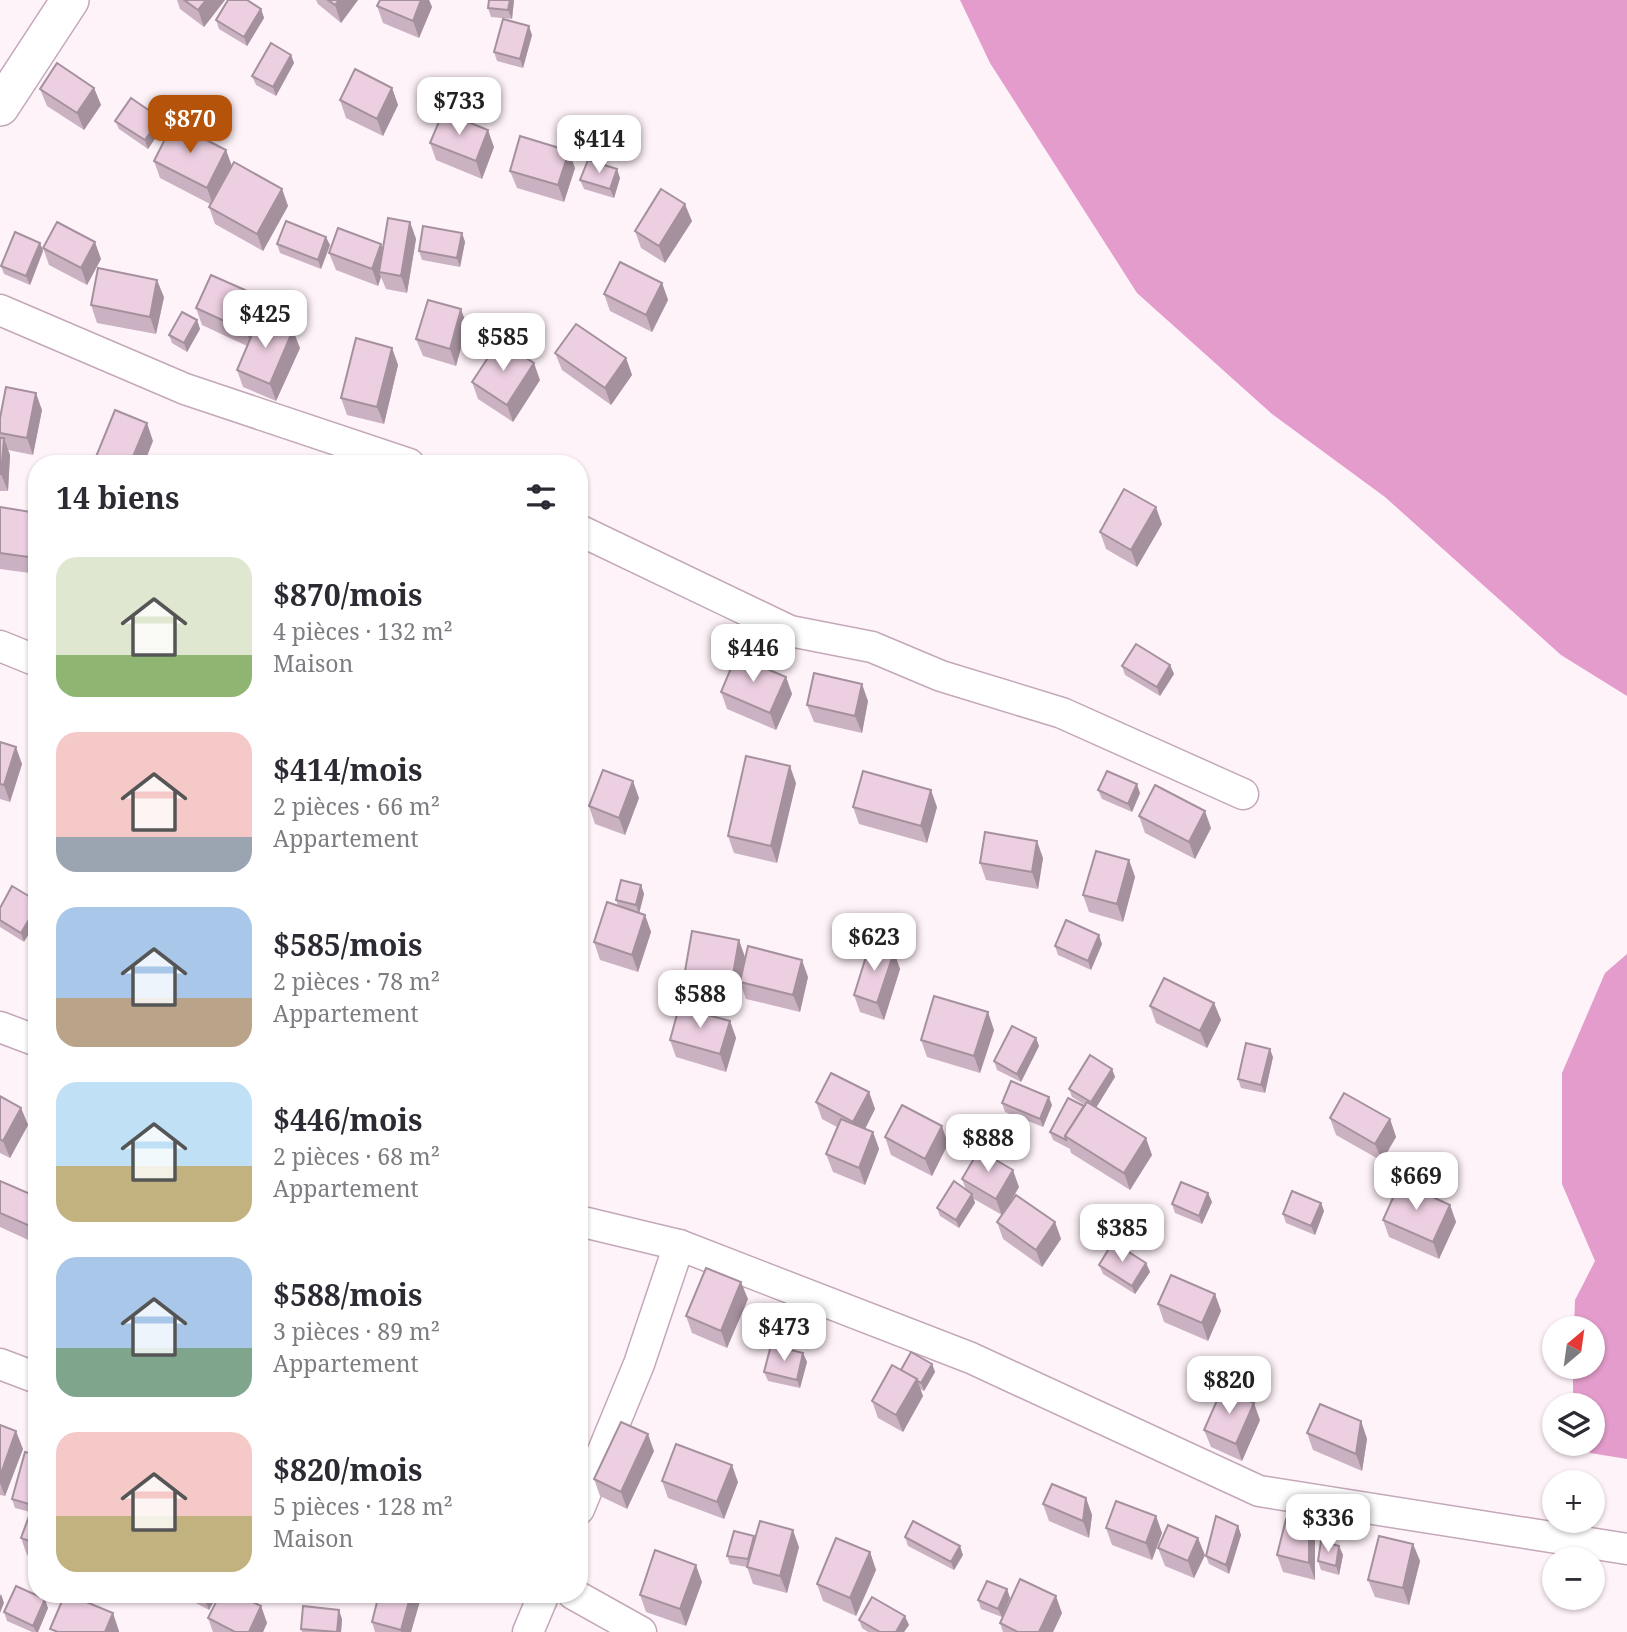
<!DOCTYPE html>
<html lang="fr">
<meta charset="utf-8">
<style>
:root{--surface:#fff;--page:#f7f7f7;--text:#2b2b33;--muted:#7c7c81;--accent:#b45309}
body{margin:0;font-family:"Noto Serif",serif;background:var(--page);color:var(--text);height:100vh;display:flex;flex-direction:column;font-size:26px;white-space:nowrap}
*{box-sizing:border-box;margin:0}
p{font-size:23px;color:var(--muted)}
.icon{flex:none;width:38px;height:38px;fill:none;stroke:currentColor;stroke-width:2;stroke-linecap:round;stroke-linejoin:round}
.map{position:relative;flex:1;overflow:hidden}
.sheet{position:absolute;left:28px;top:455px;width:560px;height:1148px;display:flex;flex-direction:column;background:var(--surface);border-radius:28px;box-shadow:0 2px 5px #0004}
.sheet>*{flex:none}
.needle{width:46px;rotate:29deg}
.controls{position:absolute;left:1542px;top:1316px;display:grid;gap:14px}
.controls a{display:grid;place-items:center;width:63px;height:63px;border-radius:50%;background:var(--surface);box-shadow:0 2px 5px #0004;font-size:35px}
.price{position:absolute;translate:-50% -60px;padding:0 16px;border-radius:14px;background:#fff;color:#222;font-size:23px;line-height:46px;filter:drop-shadow(0 2px 4px #0008)}
.price::after{content:'';position:absolute;left:50%;top:42px;width:21px;height:16px;margin-left:-10px;background:inherit;clip-path:polygon(0 0,100% 0,50% 100%)}
.price.active{background:var(--accent);color:#fff}
ul{padding:0;list-style:none}
li{display:flex;align-items:center;gap:21px;height:175px;padding:0 28px}
li span{display:grid;place-items:center;flex:none;width:196px;height:140px;border-radius:21px;color:#555}
li>.icon{margin-inline-start:auto}
span .icon{width:84px;height:84px;fill:#fffc;stroke-width:1}
li b{font-size:30px}
h2{display:flex;justify-content:space-between;align-items:center;height:84px;padding:0 28px;font-size:30px}
.map>svg:first-child{display:block}
.forest{fill:#e39ccb}
.lines{fill:none;stroke-linecap:round;stroke-linejoin:round}
.minor-casing{stroke:#c4a8ba;stroke-width:33}
.tertiary-casing{stroke:#c4a8ba;stroke-width:40}
.minor{stroke:#fff;stroke-width:30}
.tertiary{stroke:#fff;stroke-width:37}
.wall{fill:#cbb2c2}
.shaded-wall{fill:#a5919e}
.building{fill:#eccfe1;stroke:#a5919e;stroke-width:2}
</style>
<div class="map">
<svg width="1627" height="1632" viewBox="0 0 1627 1632">
<rect width="100%" height="100%" fill="#fff3fa"/>
<g class="forest">
<polygon points="960,0 1627,0 1627,696 1561,655 1385,497 1272,414 1137,293 990,63"/>
<polygon points="1627,954 1627,1459 1590,1453 1587,1444 1592,1444 1592,1405 1576,1405 1573,1393 1573,1367 1592,1367 1592,1328 1574,1328 1575,1300 1595,1261 1562,1184 1562,1073 1605,973"/>
</g>
<g class="lines">
<defs>
<g id="minor">
<polyline points="0,310 185,389 409,464"/>
<polyline points="579,530 790,631 872,647 941,676 1062,713 1243,794"/>
<polyline points="0,646 37,661"/>
<polyline points="0,1027 37,1041"/>
<polyline points="579,1221 679,1245 971,1358 1259,1491 1627,1549"/>
<polyline points="0,1364 37,1378"/>
<polyline points="579,1509 639,1364 679,1245"/>
<polyline points="573,1594 641,1632"/>
<polyline points="528,1632 544,1594"/>
</g>
<polyline id="tertiary" points="0,107 70,0"/>
</defs>
<use href="#minor" class="minor-casing"/>
<use href="#tertiary" class="tertiary-casing"/>
<use href="#minor" class="minor"/>
<use href="#tertiary" class="tertiary"/>
</g>
<g class="wall">
<polygon points="177,0 225,0 204,27 180,9"/>
<polygon points="316,0 358,0 341,23 318,4"/>
<polygon points="380,0 429,0 432,7 419,38 383,23 377,6"/>
<polygon points="514,0 512,19 491,17 488,8"/>
<polygon points="261,9 264,18 247,46 219,29 216,20"/>
<polygon points="532,35 523,68 497,61 494,52"/>
<polygon points="291,55 294,63 276,96 256,85 252,76"/>
<polygon points="94,88 101,105 84,130 47,106 40,89"/>
<polygon points="392,88 398,105 383,136 346,118 340,100"/>
<polygon points="115,121 163,127 148,149 119,129"/>
<polygon points="430,143 494,147 482,179 436,160"/>
<polygon points="226,150 232,166 282,189 288,206 263,251 215,224 209,207 210,204 160,178 154,161"/>
<polygon points="575,168 564,202 517,188 510,171"/>
<polygon points="620,178 614,198 584,189 580,180"/>
<polygon points="692,221 665,263 641,248 635,231"/>
<polygon points="410,222 416,239 407,293 386,289 381,277 378,286 336,270 329,253 381,244 383,250"/>
<polygon points="462,233 465,242 460,267 422,260 419,251"/>
<polygon points="40,243 43,251 30,285 4,274 1,266"/>
<polygon points="277,244 330,245 321,269 280,253"/>
<polygon points="43,248 101,259 87,285 49,265"/>
<polygon points="662,283 668,300 652,332 610,311 604,294"/>
<polygon points="164,297 156,334 97,323 91,305"/>
<polygon points="196,308 267,314 265,318 300,348 276,401 243,387 237,370 247,346 202,325"/>
<polygon points="197,320 200,329 187,352 172,343 169,335"/>
<polygon points="467,326 456,366 423,356 416,339"/>
<polygon points="392,348 398,365 384,424 347,415 341,398"/>
<polygon points="555,353 626,358 632,375 611,405 562,370"/>
<polygon points="540,380 513,422 478,399 472,382"/>
<polygon points="42,410 33,455 8,450 10,455 8,491 0,491 0,418"/>
<polygon points="0,507 37,513 37,574 0,569"/>
<polygon points="1162,524 1137,567 1106,549 1100,532"/>
<polygon points="1170,665 1174,674 1160,696 1125,675 1122,666"/>
<polygon points="786,677 792,694 776,730 727,709 721,692"/>
<polygon points="868,701 862,733 814,722 807,705"/>
<polygon points="0,742 22,764 10,802 0,799"/>
<polygon points="796,783 777,863 734,853 728,836"/>
<polygon points="1098,790 1140,793 1132,812 1102,799"/>
<polygon points="639,798 625,835 595,824 589,806"/>
<polygon points="853,807 937,807 927,843 859,824"/>
<polygon points="1139,816 1211,828 1195,859 1145,833"/>
<polygon points="1043,858 1038,889 986,880 980,863"/>
<polygon points="1129,860 1135,877 1123,922 1089,912 1083,895"/>
<polygon points="641,885 644,894 639,913 645,915 651,932 638,972 600,960 594,942 618,906 616,900"/>
<polygon points="12,886 24,942 0,927 0,908"/>
<polygon points="1102,944 1091,970 1058,955 1055,946"/>
<polygon points="894,952 900,969 884,1020 860,1012 854,995"/>
<polygon points="745,957 743,970 808,977 800,1012 746,999 740,983 738,997 691,988 685,971"/>
<polygon points="1214,1003 1221,1020 1207,1048 1156,1023 1150,1006"/>
<polygon points="730,1021 736,1038 726,1072 676,1057 670,1040"/>
<polygon points="994,1030 980,1073 927,1057 921,1040"/>
<polygon points="1036,1038 1039,1046 1021,1082 997,1070 994,1061"/>
<polygon points="1273,1057 1265,1093 1241,1088 1238,1079"/>
<polygon points="1112,1069 1115,1077 1096,1108 1152,1155 1130,1190 1071,1153 1070,1149 1053,1140 1050,1132 1085,1105 1072,1097 1069,1089"/>
<polygon points="869,1092 875,1109 865,1129 873,1132 879,1149 865,1185 833,1172 826,1154 837,1127 822,1119 816,1102"/>
<polygon points="0,1096 21,1108 28,1125 10,1158 0,1153"/>
<polygon points="1002,1103 1052,1105 1043,1127 1005,1112"/>
<polygon points="1330,1118 1390,1119 1396,1137 1382,1161 1336,1135"/>
<polygon points="885,1137 948,1144 932,1176 891,1155"/>
<polygon points="962,1179 1019,1187 1004,1212 1055,1222 1061,1239 1042,1267 1003,1239 997,1222 1002,1215 974,1199 975,1203 959,1228 940,1216 937,1208 966,1190"/>
<polygon points="0,1181 37,1197 37,1244 0,1227"/>
<polygon points="1208,1193 1212,1202 1202,1224 1175,1213 1172,1204"/>
<polygon points="1321,1203 1324,1211 1315,1235 1286,1223 1283,1214"/>
<polygon points="1450,1205 1456,1222 1439,1259 1389,1237 1383,1220"/>
<polygon points="1146,1263 1150,1272 1135,1294 1103,1274 1099,1265"/>
<polygon points="1215,1294 1221,1311 1208,1341 1164,1322 1158,1304"/>
<polygon points="748,1299 727,1348 692,1333 686,1316"/>
<polygon points="803,1353 807,1362 800,1388 768,1381 764,1372"/>
<polygon points="932,1364 935,1372 924,1391 920,1389 923,1396 903,1432 878,1418 872,1401 901,1370"/>
<polygon points="1260,1420 1242,1461 1211,1447 1204,1430"/>
<polygon points="1361,1421 1367,1439 1362,1471 1313,1450 1307,1433"/>
<polygon points="0,1425 23,1449 5,1496 0,1495"/>
<polygon points="654,1451 627,1509 600,1496 594,1479"/>
<polygon points="37,1455 37,1559 27,1555 21,1538 30,1512 15,1508 12,1499"/>
<polygon points="662,1481 738,1482 724,1519 668,1498"/>
<polygon points="1086,1498 1092,1515 1089,1538 1049,1521 1043,1504"/>
<polygon points="1156,1516 1162,1533 1152,1560 1112,1545 1106,1528"/>
<polygon points="1309,1524 1315,1541 1315,1580 1283,1572 1277,1555"/>
<polygon points="1238,1526 1241,1535 1229,1574 1209,1564 1206,1556"/>
<polygon points="754,1536 799,1547 787,1593 753,1584 747,1567 730,1564 727,1556"/>
<polygon points="905,1537 963,1555 954,1570 908,1546"/>
<polygon points="1413,1544 1420,1561 1409,1605 1375,1597 1368,1580"/>
<polygon points="1339,1546 1343,1555 1339,1575 1321,1570 1318,1561"/>
<polygon points="1158,1548 1205,1555 1194,1578 1165,1566"/>
<polygon points="870,1552 876,1570 856,1616 823,1601 817,1584"/>
<polygon points="702,1582 686,1626 646,1612 640,1595"/>
<polygon points="1007,1589 1010,1598 1002,1617 981,1609 978,1600"/>
<polygon points="190,1594 218,1594 209,1610 192,1601"/>
<polygon points="379,1594 422,1594 411,1632 375,1632 372,1622"/>
<polygon points="261,1606 267,1623 263,1632 213,1632 208,1618"/>
<polygon points="48,1608 38,1632 32,1632 7,1621 4,1612"/>
<polygon points="1062,1613 1053,1632 1003,1632 1000,1623"/>
<polygon points="342,1619 341,1632 302,1632 301,1629"/>
<polygon points="859,1620 909,1625 904,1632 868,1632 862,1628"/>
</g>
<g class="shaded-wall">
<polygon points="206,0 225,0 204,27 198,10"/>
<polygon points="339,0 358,0 341,23 335,5"/>
<polygon points="421,0 429,0 432,7 419,38 413,21"/>
<polygon points="510,0 514,0 512,19 508,10"/>
<polygon points="261,9 264,18 247,46 244,37"/>
<polygon points="529,26 532,35 523,68 520,59"/>
<polygon points="291,55 294,63 276,96 273,87"/>
<polygon points="94,88 101,105 84,130 77,113"/>
<polygon points="392,88 398,105 383,136 377,119"/>
<polygon points="160,118 163,127 148,149 145,140"/>
<polygon points="488,130 494,147 482,179 476,161"/>
<polygon points="226,150 232,167 213,205 207,188"/>
<polygon points="569,151 575,168 564,202 558,185"/>
<polygon points="617,169 620,178 614,198 610,189"/>
<polygon points="282,189 288,206 263,251 257,234"/>
<polygon points="685,204 692,221 665,263 659,246"/>
<polygon points="410,222 416,239 407,293 401,276"/>
<polygon points="462,233 465,242 460,267 457,258"/>
<polygon points="326,237 330,245 321,269 318,260"/>
<polygon points="95,242 101,259 87,285 81,268"/>
<polygon points="40,243 43,251 30,285 26,276"/>
<polygon points="381,244 387,261 379,272 381,277 378,286 372,269"/>
<polygon points="157,280 164,297 156,334 150,317"/>
<polygon points="662,283 668,300 652,332 646,315"/>
<polygon points="261,297 267,314 252,348 246,331"/>
<polygon points="461,309 467,326 456,366 450,349"/>
<polygon points="197,320 200,329 187,352 184,343"/>
<polygon points="293,330 300,348 276,401 270,384"/>
<polygon points="392,348 398,365 384,424 377,407"/>
<polygon points="626,358 632,375 611,405 605,388"/>
<polygon points="534,363 540,380 513,422 507,405"/>
<polygon points="36,393 42,410 33,455 27,438"/>
<polygon points="147,423 153,441 144,464 130,464"/>
<polygon points="4,438 10,455 8,491 1,474"/>
<polygon points="1156,507 1162,524 1137,567 1131,550"/>
<polygon points="1170,665 1174,674 1160,696 1157,687"/>
<polygon points="786,677 792,694 776,730 770,713"/>
<polygon points="862,684 868,701 862,733 855,716"/>
<polygon points="16,747 22,764 10,802 4,785"/>
<polygon points="790,766 796,783 777,863 771,846"/>
<polygon points="633,781 639,798 625,835 619,818"/>
<polygon points="1137,784 1140,793 1132,812 1128,804"/>
<polygon points="931,790 937,807 927,843 921,826"/>
<polygon points="1205,811 1211,828 1195,859 1189,842"/>
<polygon points="1037,841 1043,858 1038,889 1032,872"/>
<polygon points="1129,860 1135,877 1123,922 1117,904"/>
<polygon points="641,885 644,894 639,914 636,905"/>
<polygon points="37,906 37,920 24,942 21,933"/>
<polygon points="645,915 651,932 638,972 632,955"/>
<polygon points="1099,935 1102,944 1091,970 1088,961"/>
<polygon points="739,940 745,957 738,997 732,980"/>
<polygon points="894,952 900,969 884,1020 877,1003"/>
<polygon points="802,960 808,977 800,1012 793,995"/>
<polygon points="1214,1003 1221,1020 1207,1048 1200,1031"/>
<polygon points="988,1012 994,1030 980,1073 974,1056"/>
<polygon points="730,1021 736,1038 726,1072 720,1054"/>
<polygon points="1036,1038 1039,1046 1021,1082 1017,1074"/>
<polygon points="1270,1049 1273,1057 1265,1093 1261,1085"/>
<polygon points="1112,1069 1115,1077 1094,1111 1091,1102"/>
<polygon points="869,1092 875,1109 860,1139 853,1122"/>
<polygon points="1049,1097 1052,1105 1043,1127 1040,1119"/>
<polygon points="21,1108 28,1125 10,1158 3,1141"/>
<polygon points="1390,1119 1396,1137 1382,1161 1375,1144"/>
<polygon points="942,1126 948,1144 932,1176 925,1159"/>
<polygon points="873,1132 879,1149 865,1185 859,1168"/>
<polygon points="1146,1138 1152,1155 1130,1190 1124,1173"/>
<polygon points="1013,1170 1019,1187 1002,1216 996,1199"/>
<polygon points="1208,1193 1212,1202 1202,1224 1199,1216"/>
<polygon points="972,1194 975,1203 959,1228 956,1220"/>
<polygon points="1321,1203 1324,1211 1315,1235 1311,1226"/>
<polygon points="1450,1205 1456,1222 1439,1259 1433,1242"/>
<polygon points="1055,1222 1061,1239 1042,1267 1036,1250"/>
<polygon points="1146,1263 1150,1272 1135,1294 1132,1286"/>
<polygon points="741,1282 748,1299 727,1348 721,1331"/>
<polygon points="1215,1294 1221,1311 1208,1341 1202,1323"/>
<polygon points="803,1353 807,1362 800,1388 797,1380"/>
<polygon points="932,1364 935,1372 924,1391 921,1383"/>
<polygon points="917,1379 923,1396 903,1432 896,1415"/>
<polygon points="1254,1403 1260,1420 1242,1461 1236,1444"/>
<polygon points="1361,1421 1367,1439 1362,1471 1356,1454"/>
<polygon points="16,1431 23,1449 5,1496 0,1483 0,1476"/>
<polygon points="648,1434 654,1451 627,1509 621,1492"/>
<polygon points="732,1465 738,1482 724,1519 717,1502"/>
<polygon points="37,1488 37,1508 35,1514 32,1505"/>
<polygon points="1086,1498 1092,1515 1089,1538 1083,1521"/>
<polygon points="1156,1516 1162,1533 1152,1560 1146,1543"/>
<polygon points="1309,1524 1315,1541 1315,1580 1309,1563"/>
<polygon points="1238,1526 1241,1535 1229,1574 1226,1565"/>
<polygon points="793,1530 799,1547 787,1593 780,1576"/>
<polygon points="1198,1538 1205,1555 1194,1578 1188,1561"/>
<polygon points="1413,1544 1420,1561 1409,1605 1403,1588"/>
<polygon points="960,1546 963,1555 954,1570 951,1562"/>
<polygon points="1339,1546 1343,1555 1339,1575 1336,1566"/>
<polygon points="870,1552 876,1570 856,1616 850,1598"/>
<polygon points="696,1565 702,1582 686,1626 680,1609"/>
<polygon points="1007,1589 1010,1598 1002,1617 998,1609"/>
<polygon points="1,1594 4,1603 0,1613 0,1596"/>
<polygon points="210,1594 218,1594 209,1610 206,1602"/>
<polygon points="411,1594 422,1594 411,1632 401,1632 401,1630"/>
<polygon points="1056,1596 1062,1613 1053,1632 1039,1632"/>
<polygon points="45,1599 48,1608 38,1632 36,1632 33,1626"/>
<polygon points="261,1606 267,1623 263,1632 249,1632"/>
<polygon points="339,1610 342,1619 341,1632 337,1632"/>
<polygon points="113,1613 119,1631 119,1632 105,1632"/>
<polygon points="905,1616 909,1625 904,1632 896,1632"/>
</g>
<g class="building">
<polygon points="184,0 206,0 198,10"/>
<polygon points="228,0 247,0 261,9 244,37 216,20"/>
<polygon points="328,0 339,0 335,5"/>
<polygon points="380,0 421,0 413,21 377,6"/>
<polygon points="489,0 510,0 508,10 488,8"/>
<polygon points="503,19 529,26 520,59 494,52"/>
<polygon points="271,43 291,55 273,87 252,76"/>
<polygon points="57,63 94,88 77,113 40,89"/>
<polygon points="355,69 392,88 377,119 340,100"/>
<polygon points="131,98 160,118 145,140 115,121"/>
<polygon points="443,112 488,130 476,161 430,143"/>
<polygon points="173,123 226,150 207,188 154,161"/>
<polygon points="520,136 569,151 558,185 510,171"/>
<polygon points="588,160 617,169 610,189 580,180"/>
<polygon points="234,162 282,189 257,234 209,207"/>
<polygon points="661,189 685,204 659,246 635,231"/>
<polygon points="388,218 410,222 401,276 379,272"/>
<polygon points="286,221 326,237 318,260 277,244"/>
<polygon points="57,222 95,242 81,268 43,248"/>
<polygon points="423,226 462,233 457,258 419,251"/>
<polygon points="338,228 381,244 372,269 329,253"/>
<polygon points="15,232 40,243 26,276 1,266"/>
<polygon points="620,262 662,283 646,315 604,294"/>
<polygon points="98,268 157,280 150,317 91,305"/>
<polygon points="211,275 261,297 246,331 196,308"/>
<polygon points="428,300 461,309 450,349 416,339"/>
<polygon points="182,312 197,320 184,343 169,335"/>
<polygon points="260,316 293,330 270,384 237,370"/>
<polygon points="576,324 626,358 605,388 555,353"/>
<polygon points="356,338 392,348 377,407 341,398"/>
<polygon points="499,341 534,363 507,405 472,382"/>
<polygon points="6,387 36,393 27,438 0,433 0,418"/>
<polygon points="115,410 147,423 130,464 93,464"/>
<polygon points="0,438 4,438 1,474 0,474"/>
<polygon points="1124,489 1156,507 1131,550 1100,532"/>
<polygon points="0,507 37,513 36,558 0,553"/>
<polygon points="1136,644 1170,665 1157,687 1122,666"/>
<polygon points="736,656 786,677 770,713 721,692"/>
<polygon points="814,673 862,684 855,716 807,705"/>
<polygon points="0,742 16,747 4,785 0,784"/>
<polygon points="746,756 790,766 771,846 728,836"/>
<polygon points="603,770 633,781 619,818 589,806"/>
<polygon points="863,771 931,790 921,826 853,807"/>
<polygon points="1107,771 1137,784 1128,804 1098,790"/>
<polygon points="1155,785 1205,811 1189,842 1139,816"/>
<polygon points="985,832 1037,841 1032,872 980,863"/>
<polygon points="1096,851 1129,860 1117,904 1083,895"/>
<polygon points="621,880 641,885 636,905 616,900"/>
<polygon points="12,886 37,901 37,906 21,933 0,920 0,908"/>
<polygon points="607,902 645,915 632,955 594,942"/>
<polygon points="1066,920 1099,935 1088,961 1055,946"/>
<polygon points="692,931 739,940 732,980 685,971"/>
<polygon points="870,944 894,952 877,1003 854,995"/>
<polygon points="748,946 802,960 793,995 740,982"/>
<polygon points="1164,978 1214,1003 1200,1031 1150,1006"/>
<polygon points="934,996 988,1012 974,1056 921,1040"/>
<polygon points="679,1007 730,1021 720,1054 670,1040"/>
<polygon points="1012,1026 1036,1038 1017,1074 994,1061"/>
<polygon points="1246,1043 1270,1049 1261,1085 1238,1079"/>
<polygon points="1090,1055 1112,1069 1091,1102 1069,1089"/>
<polygon points="831,1073 869,1092 853,1122 816,1102"/>
<polygon points="1011,1081 1049,1097 1040,1119 1002,1103"/>
<polygon points="1344,1093 1390,1119 1375,1144 1330,1118"/>
<polygon points="0,1096 21,1108 3,1141 0,1139"/>
<polygon points="1068,1098 1084,1106 1065,1136 1066,1140 1050,1132"/>
<polygon points="1087,1102 1146,1138 1124,1173 1065,1136"/>
<polygon points="902,1105 942,1126 925,1159 885,1137"/>
<polygon points="841,1119 873,1132 859,1168 826,1154"/>
<polygon points="979,1150 1013,1170 996,1199 962,1179"/>
<polygon points="0,1181 37,1197 37,1229 0,1213"/>
<polygon points="954,1181 972,1194 956,1220 937,1208"/>
<polygon points="1181,1182 1208,1193 1199,1216 1172,1204"/>
<polygon points="1400,1182 1450,1205 1433,1242 1383,1220"/>
<polygon points="1292,1191 1321,1203 1311,1226 1283,1214"/>
<polygon points="1016,1195 1055,1222 1036,1250 997,1222"/>
<polygon points="1113,1242 1146,1263 1132,1286 1099,1265"/>
<polygon points="706,1268 741,1282 721,1331 686,1316"/>
<polygon points="1171,1275 1215,1294 1202,1323 1158,1304"/>
<polygon points="771,1345 803,1353 797,1380 764,1372"/>
<polygon points="911,1352 932,1364 921,1383 901,1370"/>
<polygon points="892,1365 917,1379 896,1415 872,1401"/>
<polygon points="1222,1389 1254,1403 1236,1444 1204,1430"/>
<polygon points="1320,1404 1361,1421 1356,1454 1307,1433"/>
<polygon points="621,1422 648,1434 621,1492 594,1479"/>
<polygon points="0,1425 16,1431 0,1476"/>
<polygon points="676,1444 732,1465 717,1502 662,1481"/>
<polygon points="25,1452 37,1455 37,1488 32,1505 12,1499"/>
<polygon points="1052,1484 1086,1498 1083,1521 1043,1504"/>
<polygon points="1116,1501 1156,1516 1146,1543 1106,1528"/>
<polygon points="32,1508 37,1510 37,1544 21,1538"/>
<polygon points="1216,1516 1238,1526 1226,1565 1206,1556"/>
<polygon points="1286,1519 1309,1524 1309,1563 1277,1555"/>
<polygon points="760,1521 793,1530 780,1576 747,1567"/>
<polygon points="913,1521 960,1546 951,1562 905,1537"/>
<polygon points="1168,1525 1198,1538 1188,1561 1158,1548"/>
<polygon points="734,1531 754,1536 748,1559 727,1556"/>
<polygon points="1379,1536 1413,1544 1403,1588 1368,1580"/>
<polygon points="836,1538 870,1552 850,1598 817,1584"/>
<polygon points="1321,1541 1339,1546 1336,1566 1318,1561"/>
<polygon points="655,1550 696,1565 680,1609 640,1595"/>
<polygon points="1020,1579 1056,1596 1039,1632 1018,1632 1000,1623"/>
<polygon points="987,1581 1007,1589 998,1609 978,1600"/>
<polygon points="16,1586 45,1599 33,1626 4,1612"/>
<polygon points="65,1594 67,1594 113,1613 105,1632 58,1632 50,1629"/>
<polygon points="193,1594 210,1594 206,1602"/>
<polygon points="220,1594 236,1594 261,1606 249,1632 235,1632 208,1618"/>
<polygon points="379,1594 411,1594 401,1630 372,1622"/>
<polygon points="872,1597 905,1616 896,1632 880,1632 859,1620"/>
<polygon points="303,1606 339,1610 337,1632 301,1629"/>
</g>
</svg>
<div class="controls">
<a><svg class="needle" viewBox="-14 -14 28 28"><path d="M0-13l5 13h-10z" fill="#e53935"/><path d="M0 13l5-13h-10z" fill="#7c7c81"/></svg></a>
<a><svg class="icon" aria-label="layers" viewBox="0 0 24 24"><path d="M12 4l9 5-9 5-9-5zM3 14l9 5 9-5"/></svg></a>
<a>+</a>
<a>−</a>
</div>
<b class="price" style="left:459px;top:137px">$733</b>
<b class="price active" style="left:190px;top:155px">$870</b>
<b class="price" style="left:599px;top:175px">$414</b>
<b class="price" style="left:265px;top:350px">$425</b>
<b class="price" style="left:503px;top:373px">$585</b>
<b class="price" style="left:753px;top:684px">$446</b>
<b class="price" style="left:874px;top:973px">$623</b>
<b class="price" style="left:700px;top:1030px">$588</b>
<b class="price" style="left:988px;top:1174px">$888</b>
<b class="price" style="left:1416px;top:1212px">$669</b>
<b class="price" style="left:1122px;top:1264px">$385</b>
<b class="price" style="left:784px;top:1363px">$473</b>
<b class="price" style="left:1229px;top:1416px">$820</b>
<b class="price" style="left:1328px;top:1554px">$336</b>
<section class="sheet">
<h2>14 biens<svg class="icon" aria-label="filters" viewBox="0 0 24 24"><path d="M4 7h16M4 17h16"/><circle cx="9" cy="7" r="2"/><circle cx="15" cy="17" r="2"/></svg></h2>
<ul>
<li><span style="background:linear-gradient(#dfe7d0 70%,#8fb573 0)"><svg class="icon" aria-label="home" viewBox="0 0 24 24"><path d="M3 11l9-7 9 7M6 9v11h12V9"/></svg></span><div><b>$870/mois</b><p>4 pièces · 132 m²</p><p>Maison</p></div></li>
<li><span style="background:linear-gradient(#f6c9c9 75%,#9aa5b1 0)"><svg class="icon" aria-label="home" viewBox="0 0 24 24"><path d="M3 11l9-7 9 7M6 9v11h12V9"/></svg></span><div><b>$414/mois</b><p>2 pièces · 66 m²</p><p>Appartement</p></div></li>
<li><span style="background:linear-gradient(#a9c7e8 65%,#b9a48a 0)"><svg class="icon" aria-label="home" viewBox="0 0 24 24"><path d="M3 11l9-7 9 7M6 9v11h12V9"/></svg></span><div><b>$585/mois</b><p>2 pièces · 78 m²</p><p>Appartement</p></div></li>
<li><span style="background:linear-gradient(#bfe0f5 60%,#c2b280 0)"><svg class="icon" aria-label="home" viewBox="0 0 24 24"><path d="M3 11l9-7 9 7M6 9v11h12V9"/></svg></span><div><b>$446/mois</b><p>2 pièces · 68 m²</p><p>Appartement</p></div></li>
<li><span style="background:linear-gradient(#a9c7e8 65%,#7fa58c 0)"><svg class="icon" aria-label="home" viewBox="0 0 24 24"><path d="M3 11l9-7 9 7M6 9v11h12V9"/></svg></span><div><b>$588/mois</b><p>3 pièces · 89 m²</p><p>Appartement</p></div></li>
<li><span style="background:linear-gradient(#f6c9c9 60%,#c2b280 0)"><svg class="icon" aria-label="home" viewBox="0 0 24 24"><path d="M3 11l9-7 9 7M6 9v11h12V9"/></svg></span><div><b>$820/mois</b><p>5 pièces · 128 m²</p><p>Maison</p></div></li>
</ul>
</section>
</div>
